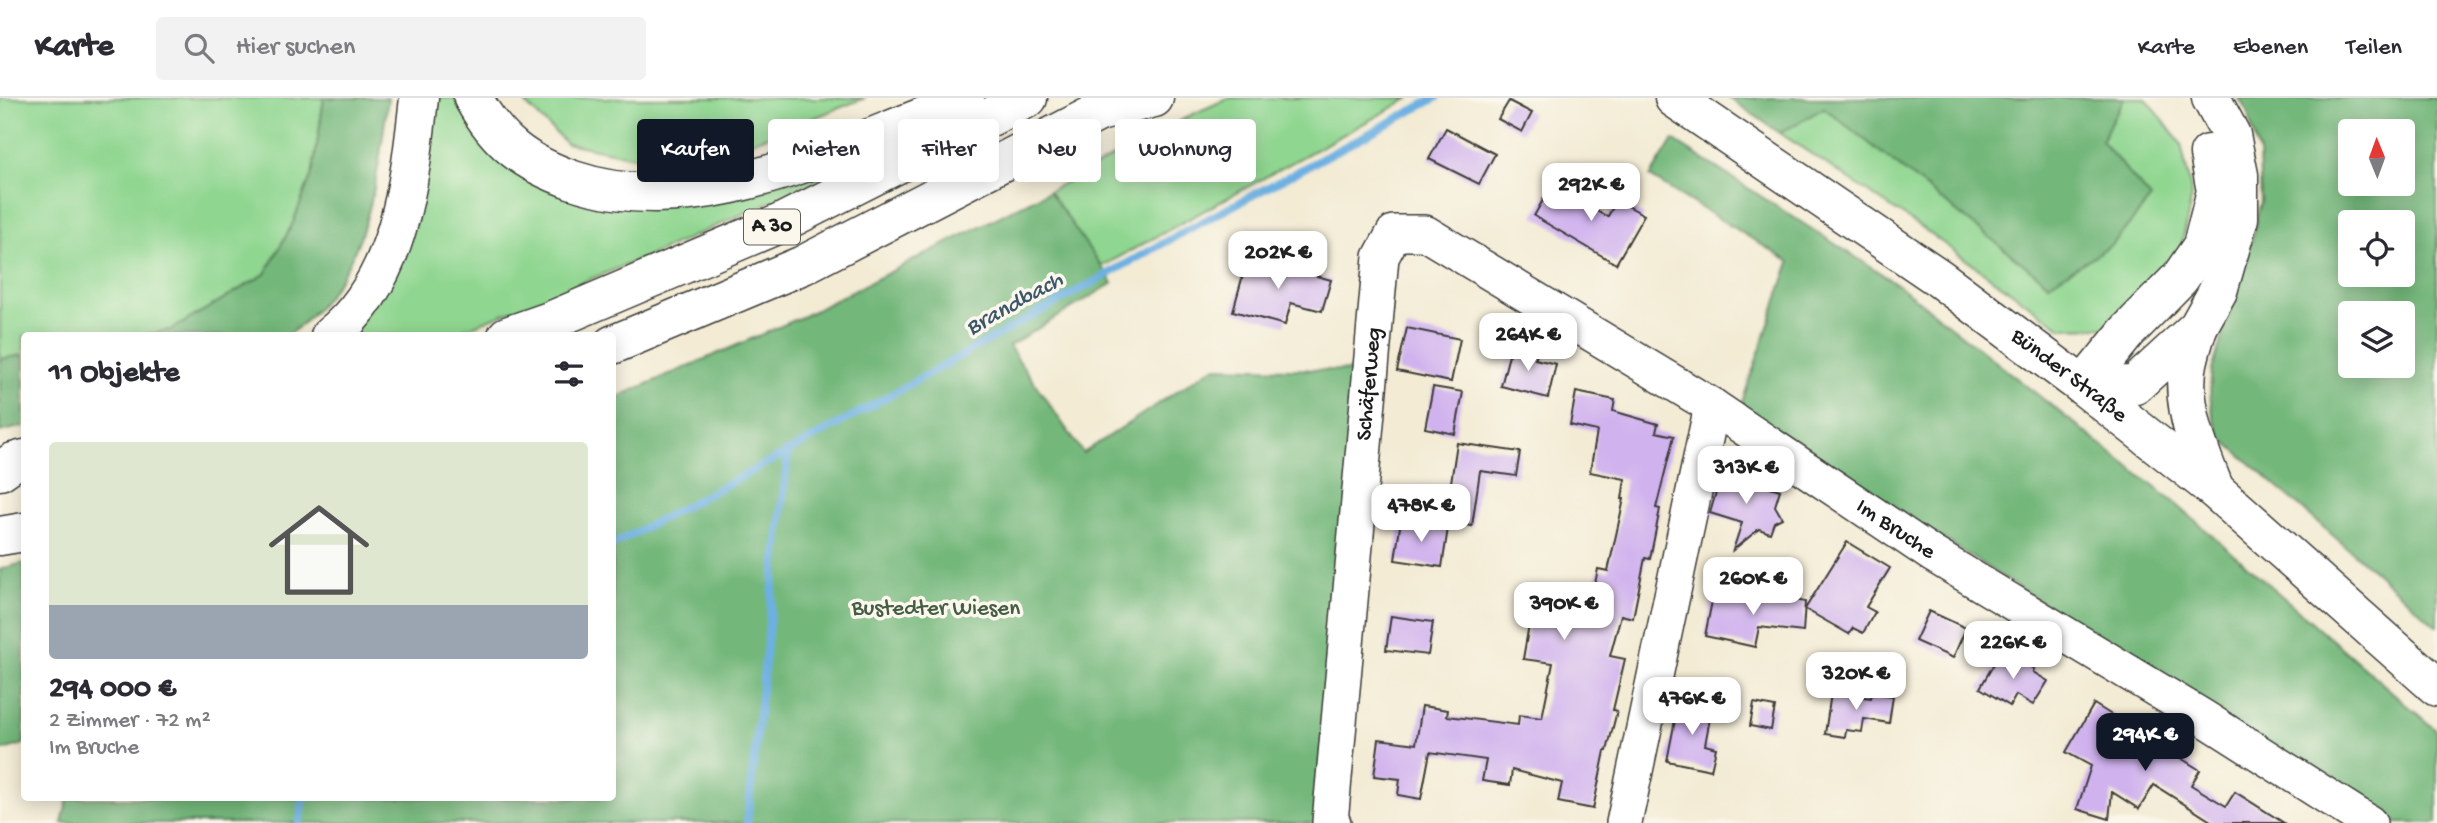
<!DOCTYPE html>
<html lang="de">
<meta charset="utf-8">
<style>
:root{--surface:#fff;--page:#f2f2f3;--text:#2b2b33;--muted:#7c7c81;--line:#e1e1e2;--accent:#111827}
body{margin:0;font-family:"Gochi Hand",sans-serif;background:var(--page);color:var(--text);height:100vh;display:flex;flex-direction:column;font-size:26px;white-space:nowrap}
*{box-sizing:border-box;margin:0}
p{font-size:23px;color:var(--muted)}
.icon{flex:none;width:38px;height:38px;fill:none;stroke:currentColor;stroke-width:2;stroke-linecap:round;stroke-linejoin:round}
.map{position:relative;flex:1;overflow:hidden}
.details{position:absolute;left:21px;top:234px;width:595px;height:469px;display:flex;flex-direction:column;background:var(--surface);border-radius:7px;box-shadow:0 4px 18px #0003}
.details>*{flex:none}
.hud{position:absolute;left:637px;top:21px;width:665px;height:63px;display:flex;gap:14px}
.needle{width:46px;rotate:359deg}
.buttons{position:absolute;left:2338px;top:21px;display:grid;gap:14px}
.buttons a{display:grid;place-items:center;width:77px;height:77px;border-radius:7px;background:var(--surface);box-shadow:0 4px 18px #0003;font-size:35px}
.price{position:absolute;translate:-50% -60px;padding:0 16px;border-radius:14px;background:#fff;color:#222;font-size:23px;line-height:46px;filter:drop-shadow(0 2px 4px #0008)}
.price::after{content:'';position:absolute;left:50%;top:42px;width:21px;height:16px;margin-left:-10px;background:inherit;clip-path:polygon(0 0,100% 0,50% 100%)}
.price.selected{background:var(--accent);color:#fff}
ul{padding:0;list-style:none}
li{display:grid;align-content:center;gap:14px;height:371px;padding:0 28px}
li+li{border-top:2px solid var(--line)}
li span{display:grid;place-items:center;height:217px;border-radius:7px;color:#555}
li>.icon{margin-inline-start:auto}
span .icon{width:126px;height:126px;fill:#fffc;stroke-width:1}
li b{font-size:30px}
h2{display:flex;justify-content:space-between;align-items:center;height:84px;padding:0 28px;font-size:30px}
.pill{padding:0 24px;border-radius:7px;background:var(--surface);box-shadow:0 4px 18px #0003;font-size:24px;line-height:63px}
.pill.selected{background:var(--accent);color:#fff}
header{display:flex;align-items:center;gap:42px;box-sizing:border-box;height:98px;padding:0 35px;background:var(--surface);border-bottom:2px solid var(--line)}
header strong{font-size:33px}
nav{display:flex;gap:38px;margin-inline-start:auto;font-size:24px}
.search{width:490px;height:63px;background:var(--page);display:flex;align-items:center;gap:18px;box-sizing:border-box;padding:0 24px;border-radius:7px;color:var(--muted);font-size:26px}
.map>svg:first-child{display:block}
.green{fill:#8fd690;stroke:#567956;stroke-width:2}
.forest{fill:#73b77a;stroke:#486a4b;stroke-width:2;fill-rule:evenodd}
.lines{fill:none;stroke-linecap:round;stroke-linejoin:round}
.stream{stroke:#6db0e2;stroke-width:8}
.building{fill:#d0b2ee}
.minor-casing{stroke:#3c3b38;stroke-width:38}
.major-casing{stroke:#3c3b38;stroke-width:41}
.highway-casing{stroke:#3c3b38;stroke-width:41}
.minor{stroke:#fff;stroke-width:35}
.major{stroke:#fff;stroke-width:38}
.highway{stroke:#fff;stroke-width:38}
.labels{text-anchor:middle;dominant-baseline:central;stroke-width:7;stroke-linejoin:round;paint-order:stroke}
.shield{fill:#fbf7ec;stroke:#5f5e5a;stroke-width:2}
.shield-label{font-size:21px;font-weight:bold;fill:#1c1c1c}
.street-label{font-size:23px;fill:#1c1c1c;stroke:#fbf7ec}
.park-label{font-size:23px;fill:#445d45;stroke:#fbf7ec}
.water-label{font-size:24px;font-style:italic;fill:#3c576b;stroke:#fbf7ec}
</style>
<header>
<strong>Karte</strong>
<div class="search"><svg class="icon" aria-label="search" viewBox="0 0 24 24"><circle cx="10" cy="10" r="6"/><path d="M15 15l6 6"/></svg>Hier suchen</div>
<nav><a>Karte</a><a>Ebenen</a><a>Teilen</a></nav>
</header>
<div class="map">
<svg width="2437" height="725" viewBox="0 0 2437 725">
<rect width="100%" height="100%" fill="#fbf7ec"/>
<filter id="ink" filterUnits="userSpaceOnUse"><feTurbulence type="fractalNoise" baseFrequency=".0143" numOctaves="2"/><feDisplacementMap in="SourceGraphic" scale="14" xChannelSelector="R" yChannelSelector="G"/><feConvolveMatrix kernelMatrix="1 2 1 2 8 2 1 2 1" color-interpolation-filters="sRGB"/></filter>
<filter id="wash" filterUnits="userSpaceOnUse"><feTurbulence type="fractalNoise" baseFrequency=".00686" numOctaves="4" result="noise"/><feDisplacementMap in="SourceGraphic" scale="28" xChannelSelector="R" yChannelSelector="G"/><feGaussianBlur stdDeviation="1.57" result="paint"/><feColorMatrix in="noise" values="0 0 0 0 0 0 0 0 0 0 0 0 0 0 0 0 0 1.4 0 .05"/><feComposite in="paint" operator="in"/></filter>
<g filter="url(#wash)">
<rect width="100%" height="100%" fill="#f3ebd4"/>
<g class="green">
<polygon points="0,0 324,0 313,73 292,127 265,176 171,232 136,238 24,238 24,257 0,261"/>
<polygon points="431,0 462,0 535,81 822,74 826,79 651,157 450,237 354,238"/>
<polygon points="520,0 865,0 757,42 651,62 566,45"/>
<polygon points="1229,0 1410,0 1101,169 1049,93 1193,16"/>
<polygon points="2124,0 2146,0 2181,46 2192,98 2180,154 2110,229 2061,230 1922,130 1780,35 1824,9 2049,186 2101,43"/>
</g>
<g class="forest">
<path d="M324 0H388C376 92 367 179 287 238H136L171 232 265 176 292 127 313 73Z"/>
<polygon points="1729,0 2124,0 2101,43 2151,100 2113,146 2049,186 1824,10 1780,35"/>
<path d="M2239 0H2437V528L2220 339C2211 316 2208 297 2212 272L2251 144 2261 103 2259 55 2247 13ZM2350 33H2403V86H2350ZM2350 124H2403V177H2350ZM2350 215H2403V268H2350Z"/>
<polygon points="1673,42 1896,185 2176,406 2437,633 2437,725 2384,725 1740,310 1790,164 1650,79"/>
<polygon points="1049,93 1113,185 1009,248 1083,355 1214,269 1360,273 1319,725 62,725 68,700 612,700 613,301 804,218"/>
<polygon points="24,257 24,328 0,334 0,261"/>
<polygon points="24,465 24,646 0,653 0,471"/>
</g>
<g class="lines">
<g class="stream">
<polyline points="612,447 788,354 1189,131 1436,0"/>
<polyline points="299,725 303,704 306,700"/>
<polyline points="747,725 788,354"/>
</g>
</g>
<g id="blocks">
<g class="building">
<polygon points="1509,3 1532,15 1522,34 1498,21"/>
<polygon points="1446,30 1495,56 1479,86 1429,61"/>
<polygon points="1551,88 1604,117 1608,118 1617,102 1644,117 1616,166 1534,118"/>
<polygon points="1248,159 1331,182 1322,213 1291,205 1285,227 1233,213"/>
<polygon points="1407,230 1460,241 1451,284 1397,273"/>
<polygon points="1511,249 1537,255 1535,261 1556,266 1548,300 1501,288"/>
<polygon points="1433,289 1463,294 1455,336 1425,330"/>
<polygon points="1576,294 1615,302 1613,313 1658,326 1656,334 1674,338 1656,410 1660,411 1650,461 1645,460 1633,520 1621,517 1610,558 1625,561 1613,612 1617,613 1607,653 1605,653 1593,711 1558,704 1562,685 1512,672 1510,687 1482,683 1486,662 1430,654 1421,701 1398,697 1400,681 1374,678 1379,641 1416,646 1422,608 1448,612 1447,618 1518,627 1519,617 1542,620 1553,565 1523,561 1534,498 1590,510 1598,471 1608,473 1624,401 1622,401 1625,381 1590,374 1597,333 1570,327"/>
<polygon points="1457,345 1520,354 1516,378 1480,373 1472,428 1445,424"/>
<polygon points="1721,377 1729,381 1735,378 1780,392 1775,408 1782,420 1774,424 1770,435 1759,431 1733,452 1742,425 1710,415"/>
<polygon points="1401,422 1448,430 1442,469 1395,462"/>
<polygon points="1847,444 1890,470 1866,509 1875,514 1863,535 1853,530 1849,536 1805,511"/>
<polygon points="1742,491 1805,504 1803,534 1759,529 1755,549 1705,538 1713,498 1739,503"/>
<polygon points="1929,513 1966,530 1953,560 1915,543"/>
<polygon points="1391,518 1433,524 1428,557 1386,552"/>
<polygon points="2002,552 2034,571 2033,574 2048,583 2033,607 2016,597 2010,608 1980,590"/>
<polygon points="1831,595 1871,600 1872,595 1893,598 1889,625 1864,621 1862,634 1846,632 1845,639 1825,636"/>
<polygon points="1679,602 1712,609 1705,647 1716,650 1711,672 1667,663"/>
<polygon points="1754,605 1775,609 1771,632 1750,628"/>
<polygon points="2094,606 2200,672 2191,687 2226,708 2235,694 2284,725 2214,725 2154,687 2139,711 2112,694 2109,721 2077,711 2091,668 2066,654"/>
</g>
</g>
</g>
<g filter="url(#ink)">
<use href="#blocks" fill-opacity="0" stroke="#3c3b38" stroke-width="2"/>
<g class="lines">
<defs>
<g id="minor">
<path id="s1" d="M1333 725 1330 724 1381 159 1394 135H1425L1712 308 1932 456 2204 620 2369 725"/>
<polyline points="1624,725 1712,308"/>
</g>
<g id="major">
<path id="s2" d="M1674 0 1939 180 2083 288 2215 392 2437 589"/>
</g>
<g id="highway">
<path d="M473 0C498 45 525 65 573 82 697 124 826 55 941 12L965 0"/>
<polyline points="1099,14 1154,0"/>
<path d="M2198 229C2194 243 2189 257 2187 271 2182 313 2200 354 2215 392"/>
<path d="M330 238C400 183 410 82 419 0"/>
<polyline points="507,238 550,223 781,125 1028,0"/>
<polyline points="612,247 803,167 1099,14 1121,0"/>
<polyline points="2083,288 2135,287 2198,229 2218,193 2239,120 2239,77 2231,37 2211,0"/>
<polyline points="2083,288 2127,234 2180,180 2202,148 2216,93 2209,56"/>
<polyline points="0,373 13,364 24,361"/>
<polyline points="0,438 24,434"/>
</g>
</defs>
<use href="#minor" class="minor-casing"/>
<use href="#major" class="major-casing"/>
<use href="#highway" class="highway-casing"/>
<use href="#minor" class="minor"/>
<use href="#major" class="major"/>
<use href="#highway" class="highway"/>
</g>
</g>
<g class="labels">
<rect class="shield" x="744" y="111.5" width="56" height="35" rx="5"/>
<g class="shield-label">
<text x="772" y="129">A 30</text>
</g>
<g class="street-label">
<text stroke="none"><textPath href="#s2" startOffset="483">Bünder Straße</textPath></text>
<text stroke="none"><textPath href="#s1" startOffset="443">Schäferweg</textPath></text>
<text stroke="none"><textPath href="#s1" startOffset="1185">Im Bruche</textPath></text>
</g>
<g class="park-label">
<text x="936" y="511">Bustedter Wiesen</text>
</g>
<g class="water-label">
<text transform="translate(1015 207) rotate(-29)">Brandbach</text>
</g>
</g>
</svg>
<div class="buttons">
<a><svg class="needle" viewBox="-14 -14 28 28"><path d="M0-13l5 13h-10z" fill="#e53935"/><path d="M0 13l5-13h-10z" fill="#7c7c81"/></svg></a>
<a><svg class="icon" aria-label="locate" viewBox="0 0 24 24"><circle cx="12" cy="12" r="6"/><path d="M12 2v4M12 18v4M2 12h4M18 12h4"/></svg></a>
<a><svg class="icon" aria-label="layers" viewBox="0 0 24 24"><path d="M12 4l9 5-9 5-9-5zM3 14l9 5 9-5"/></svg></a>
</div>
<b class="price" style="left:1591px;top:125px">292K €</b>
<b class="price" style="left:1278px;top:193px">202K €</b>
<b class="price" style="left:1528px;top:275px">264K €</b>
<b class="price" style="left:1746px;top:408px">313K €</b>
<b class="price" style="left:1421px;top:446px">478K €</b>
<b class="price" style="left:1753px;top:519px">260K €</b>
<b class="price" style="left:1564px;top:544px">390K €</b>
<b class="price" style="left:2013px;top:583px">226K €</b>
<b class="price" style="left:1856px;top:614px">320K €</b>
<b class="price" style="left:1692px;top:639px">476K €</b>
<b class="price selected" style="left:2145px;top:675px">294K €</b>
<div class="hud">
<a class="pill selected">Kaufen</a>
<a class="pill">Mieten</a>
<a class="pill">Filter</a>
<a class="pill">Neu</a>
<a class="pill">Wohnung</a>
</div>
<section class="details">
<h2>11 Objekte<svg class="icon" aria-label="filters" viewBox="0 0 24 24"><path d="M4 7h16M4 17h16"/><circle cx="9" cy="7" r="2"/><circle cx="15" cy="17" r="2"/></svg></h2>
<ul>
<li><span style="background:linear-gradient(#dfe7d0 75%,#9aa5b1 0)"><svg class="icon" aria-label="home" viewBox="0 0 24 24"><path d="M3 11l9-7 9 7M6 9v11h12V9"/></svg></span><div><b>294 000 €</b><p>2 Zimmer · 72 m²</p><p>Im Bruche</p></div></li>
</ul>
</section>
</div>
